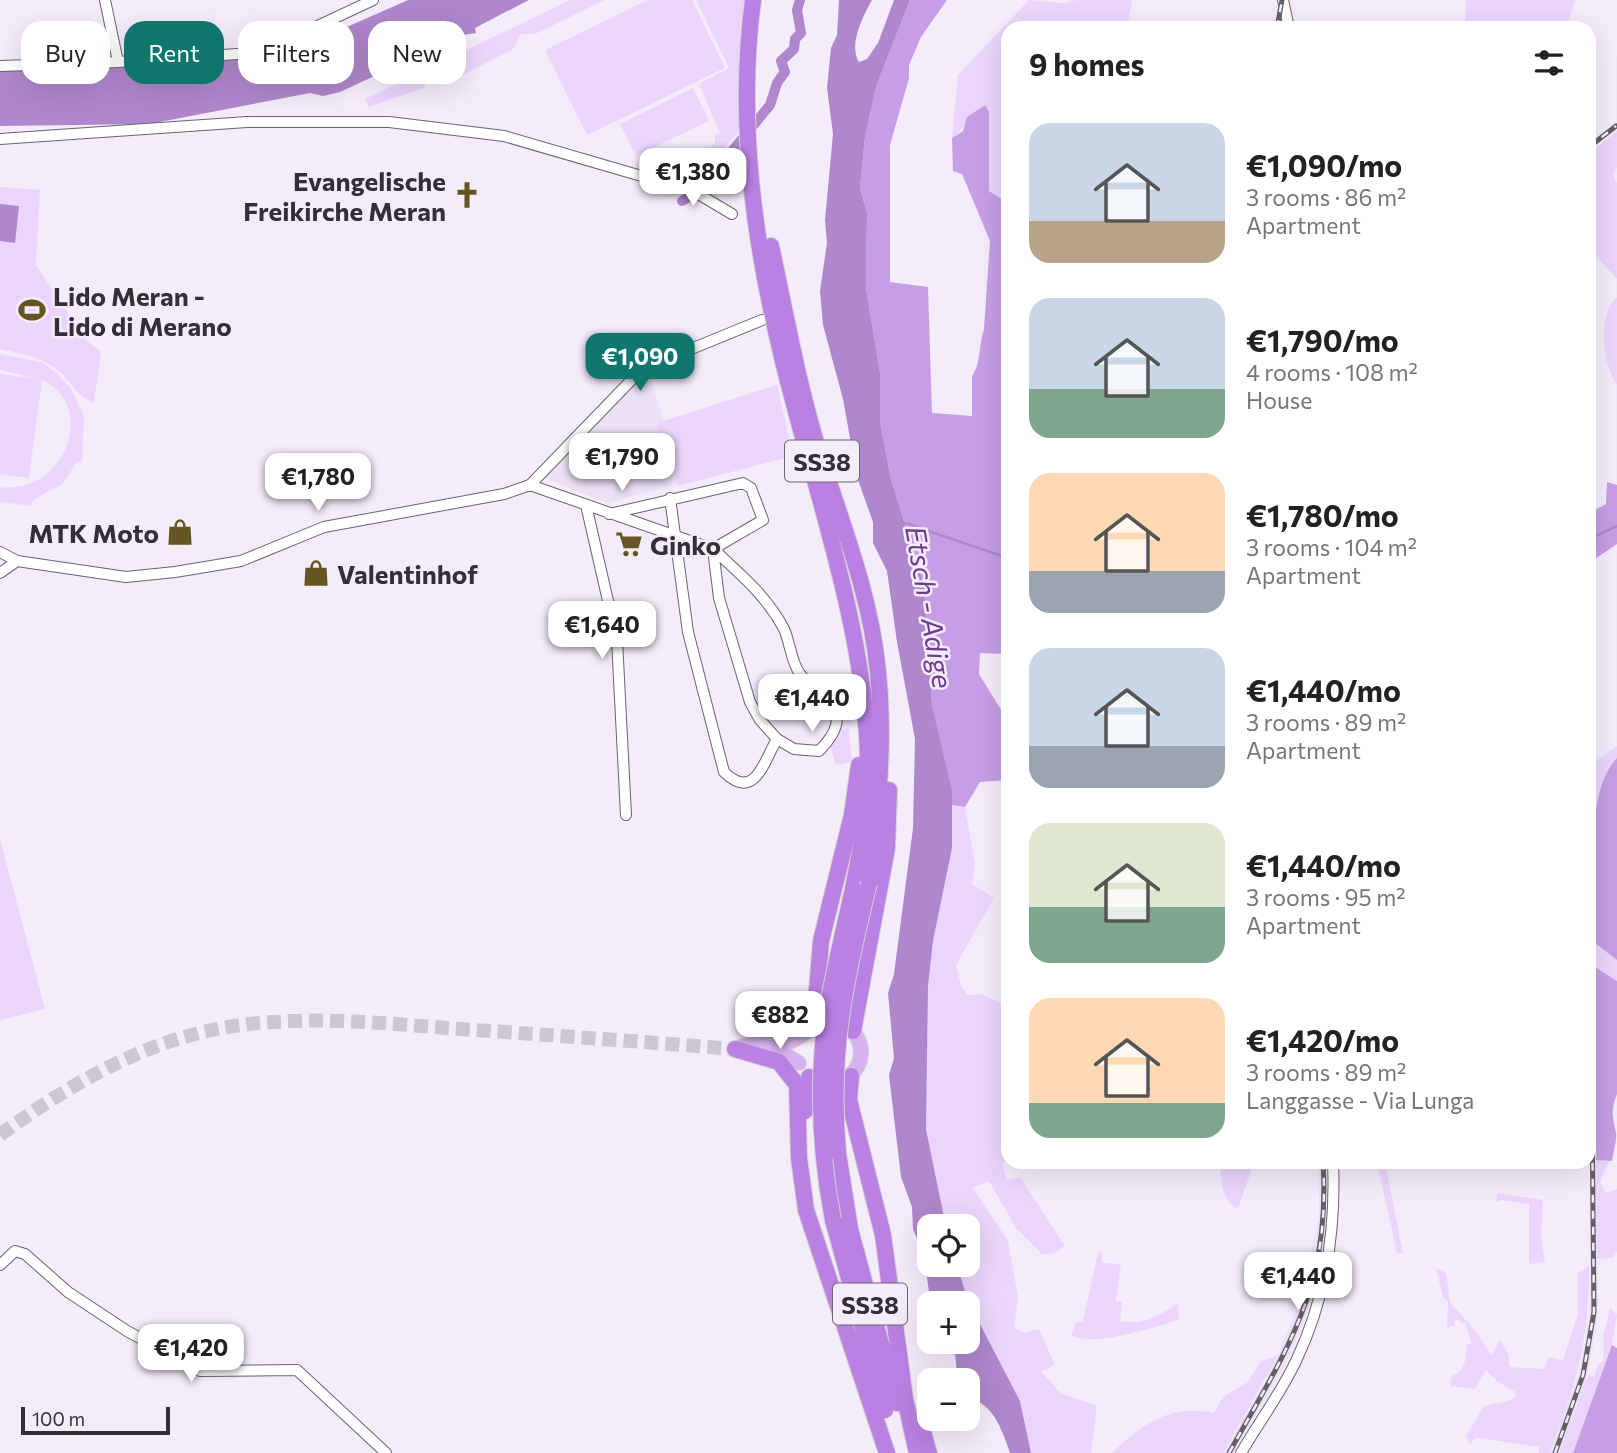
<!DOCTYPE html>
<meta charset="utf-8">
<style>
:root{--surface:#fff;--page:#f6f6f6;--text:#222;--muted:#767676;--accent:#0f766e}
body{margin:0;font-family:Commissioner,sans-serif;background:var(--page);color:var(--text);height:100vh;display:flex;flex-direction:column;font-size:26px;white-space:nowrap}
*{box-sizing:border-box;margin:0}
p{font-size:23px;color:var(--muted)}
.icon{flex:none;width:38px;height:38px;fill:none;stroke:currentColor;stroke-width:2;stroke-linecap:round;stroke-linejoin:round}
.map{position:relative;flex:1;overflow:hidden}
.drawer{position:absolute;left:1001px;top:21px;width:595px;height:1148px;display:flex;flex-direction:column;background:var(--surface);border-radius:21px;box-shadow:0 7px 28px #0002}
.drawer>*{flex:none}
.hud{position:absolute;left:21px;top:21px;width:665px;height:63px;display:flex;gap:14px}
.fabs{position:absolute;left:917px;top:1214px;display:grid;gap:14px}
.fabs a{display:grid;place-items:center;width:63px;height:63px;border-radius:14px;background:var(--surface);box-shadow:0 7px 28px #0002;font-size:35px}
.scale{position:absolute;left:21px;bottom:18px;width:149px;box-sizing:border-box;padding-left:7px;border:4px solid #333035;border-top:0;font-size:19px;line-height:24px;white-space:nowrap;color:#333035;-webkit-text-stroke:5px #f4ecfb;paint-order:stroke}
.price{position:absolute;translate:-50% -60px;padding:0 16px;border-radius:14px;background:#fff;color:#222;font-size:23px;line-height:46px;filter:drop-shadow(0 2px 4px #0008)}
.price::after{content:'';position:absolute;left:50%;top:42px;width:21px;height:16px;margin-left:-10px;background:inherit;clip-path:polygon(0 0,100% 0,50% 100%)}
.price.active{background:var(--accent);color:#fff}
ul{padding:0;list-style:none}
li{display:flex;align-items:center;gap:21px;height:175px;padding:0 28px}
li span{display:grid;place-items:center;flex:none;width:196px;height:140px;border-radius:21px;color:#555}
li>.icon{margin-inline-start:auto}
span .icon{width:84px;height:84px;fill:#fffc;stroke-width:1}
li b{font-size:30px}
h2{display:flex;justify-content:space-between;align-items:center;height:84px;padding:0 28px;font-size:30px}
.tag{padding:0 24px;border-radius:21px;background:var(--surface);box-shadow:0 7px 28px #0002;font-size:24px;line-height:63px}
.tag.active{background:var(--accent);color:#fff}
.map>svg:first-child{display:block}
.built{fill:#ede1f7}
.green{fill:#ebd5fd}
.forest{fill:#c69ee5}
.water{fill:#af87cc}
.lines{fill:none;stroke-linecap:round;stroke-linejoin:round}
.stream{stroke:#af87cc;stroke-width:2.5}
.canal{stroke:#af87cc;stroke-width:10}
.major-tunnel{stroke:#cdc6d3;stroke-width:14;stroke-dasharray:14 7;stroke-linecap:butt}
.minor-casing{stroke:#6a6370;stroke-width:12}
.major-casing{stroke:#d2d1d3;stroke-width:16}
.highway-casing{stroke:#d2d1d3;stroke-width:18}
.minor{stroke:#fff;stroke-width:10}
.major{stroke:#d6b3ee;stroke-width:14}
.highway{stroke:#ba81e2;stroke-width:16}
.rail-casing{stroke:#646068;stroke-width:5}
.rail{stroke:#f4ecfb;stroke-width:2.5;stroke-dasharray:8;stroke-linecap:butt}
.highway-bridge-casing{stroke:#d2d1d3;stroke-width:18;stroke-linecap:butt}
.highway-bridge{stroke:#ba81e2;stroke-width:16}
.labels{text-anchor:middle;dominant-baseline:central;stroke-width:5;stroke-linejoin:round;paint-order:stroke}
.shield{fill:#f4ecfb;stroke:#6d6870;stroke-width:2}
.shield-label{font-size:24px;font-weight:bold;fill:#333035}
.poi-label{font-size:26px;font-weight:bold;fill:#333035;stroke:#f4ecfb;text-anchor:start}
.water-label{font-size:28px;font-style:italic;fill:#6f3c8f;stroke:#f4ecfb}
</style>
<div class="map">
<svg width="1617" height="1453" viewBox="0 0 1617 1453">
<rect width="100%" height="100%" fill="#f4ecfb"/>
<g class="built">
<polygon points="647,367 664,421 657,423 677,484 608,503 538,476"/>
<polygon points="1589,760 1595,815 1598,1321 1583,1395 1559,1453 1549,1453 1578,1376 1587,1333 1590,1299"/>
<polygon points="1318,1162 1327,1162 1327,1226 1318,1274 1304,1322 1285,1366 1233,1453 1223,1453 1266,1380 1302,1298 1319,1213"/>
</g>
<g class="green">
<polygon points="570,0 605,0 535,34 521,34 513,49 463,75 429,75 424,88 369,107 365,99"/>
<polygon points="648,0 692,0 725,68 587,135 545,50"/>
<polygon points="696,0 747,0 741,129 694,183 683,175 715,143 715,135 720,133 699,84 729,68"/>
<path d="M1029 0 1066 3 1075 0H1132L1127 28H1008V203L989 191V112L985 105C966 116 968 127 952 138L958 75Z"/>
<polygon points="1466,0 1575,0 1566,28 1465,28"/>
<polygon points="693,88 709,121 636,156 620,124"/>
<polygon points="1617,131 1617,167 1613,174 1617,184 1617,279 1589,248 1589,154"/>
<path d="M0 187 40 190 36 265 85 339 101 352 94 403C75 395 76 387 62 374 44 357 23 354 0 349Z"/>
<path d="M1617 297V385C1602 364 1597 315 1617 297Z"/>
<path d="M0 354 41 362 57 373 71 389 84 416 82 463 77 462 62 484 33 500 31 506 0 502V487C66 495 98 405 42 380L29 478 0 474V374L38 379 0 370Z"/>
<polygon points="777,385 793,456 678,486 657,423"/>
<polygon points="849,729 852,762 836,765 830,746 838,730"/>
<polygon points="1589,731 1596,761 1617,746 1617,758 1601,785 1595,815"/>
<polygon points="952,805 965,807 975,864 972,884 994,898 956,965 961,986 968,995 981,994 1006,1005 1004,1014 1008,1019 1008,1161 1002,1163 1007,1180 1020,1177 1065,1246 1053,1254 1042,1254 1016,1228 989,1181 973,1188 1008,1241 1018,1297 1014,1328 1024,1333 1039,1329 1055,1365 1041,1372 1061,1393 1097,1406 1091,1453 1031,1453 1020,1401 968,1301 957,1265 968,1265 968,1227 946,1227 926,1129 928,986 933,941 952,848"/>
<polygon points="0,839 45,1009 0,1020"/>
<polygon points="1595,943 1617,960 1617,981 1595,967"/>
<polygon points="1596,1160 1609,1161 1600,1182 1606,1193 1617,1189 1617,1251 1613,1258 1597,1259"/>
<path d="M1219 1162H1247L1252 1168 1238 1209C1221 1202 1222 1179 1219 1162Z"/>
<polygon points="1377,1162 1385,1162 1403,1253 1397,1253"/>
<polygon points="1497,1193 1543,1200 1541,1238 1545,1262 1529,1264 1529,1204 1501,1200 1496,1202"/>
<path d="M1098 1252 1102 1253V1263L1121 1264 1116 1301 1122 1302 1120 1321C1144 1326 1159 1316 1178 1303L1179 1320C1155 1327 1093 1348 1071 1335L1076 1323 1083 1321Z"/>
<path d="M1589 1266C1590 1337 1576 1388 1549 1453H1539V1447L1480 1438H1475L1470 1445 1466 1436 1484 1406 1508 1401 1516 1396 1515 1392 1498 1382 1486 1370 1475 1389 1450 1386 1452 1376C1466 1370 1466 1359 1467 1345L1471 1343 1465 1322 1461 1324 1458 1319 1455 1321V1325L1447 1328 1448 1302 1443 1297 1436 1268 1446 1273 1450 1302 1477 1333 1491 1355 1500 1340 1509 1355V1367L1544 1369 1549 1357 1563 1360 1578 1314V1273Z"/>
<polygon points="1610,1308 1617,1315 1612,1345 1573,1453 1559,1453 1589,1374 1594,1377 1598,1364 1604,1361 1603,1337"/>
<path d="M1279 1354 1223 1453H1112C1143 1423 1171 1404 1214 1413L1223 1397 1248 1382 1260 1362Z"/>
</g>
<g class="forest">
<path d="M910 0H947L921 37 909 65V78L890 145V282L928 287 932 413 972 416V376C981 364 979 343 984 329L990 241 962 174 953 171 952 138 963 131 967 117 985 105 989 112V191L1008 203V586L1003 592 1008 593 1004 654 980 653 979 674 1008 721V780L980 782 965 807 952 805 932 705 924 586 891 479 880 422V373L866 288 867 213 860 188 865 137 876 87Z"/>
<polygon points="1607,482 1617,485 1617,544 1589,563 1589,513 1606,504"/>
<path d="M1617 758V960L1595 943C1595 895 1582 794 1617 758Z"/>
<path d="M1595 967 1617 981V1094C1610 1113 1613 1116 1616 1133 1617 1141 1613 1154 1612 1161L1596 1160Z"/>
<polygon points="1612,1345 1617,1348 1617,1453 1573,1453"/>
</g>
<g class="water">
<polygon points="408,0 529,0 475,28 476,33 463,35 340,92 323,96 310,93 149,124 0,126 0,71 76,70 262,58 297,49"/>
<path d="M839 0H872C863 16 848 45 859 62L867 59 878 43 894 0H910L876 87 865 137 860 188 867 213 866 288 880 373V422L891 479 924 586 932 705 952 792V848L933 941 928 986 926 1129 946 1227H929V1265H957L968 1301 1020 1401 1031 1453H1010C1006 1441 999 1421 990 1411 980 1400 968 1398 968 1381H961C953 1369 959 1354 950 1342H968V1304H933L930 1299 924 1256 913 1229 912 1207 901 1177 889 1075 894 1058 888 993 894 974 913 828 915 739 897 642 887 571 873 543V522L857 477 843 399 823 325 820 291 827 243 825 220 833 134 827 88 831 48 837 35Z"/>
<polygon points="0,204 19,206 15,243 0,241"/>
</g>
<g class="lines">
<g class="stream">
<polyline points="905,523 1008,558"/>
<polyline points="1589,539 1617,526"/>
</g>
<g class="canal">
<polyline points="701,189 770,105 777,83 785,72 781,61 794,49 795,39 801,33 797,10 800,0"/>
<polyline points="682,201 692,195"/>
</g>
<path class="major-tunnel" d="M0 1135C63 1089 135 1046 212 1030 293 1013 379 1023 460 1029 552 1035 644 1042 735 1049"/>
<defs>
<g id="minor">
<polyline points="105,0 118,62"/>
<polyline points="1283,0 1289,28"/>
<polyline points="0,66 118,62 252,53 275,46 373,0"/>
<polyline points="0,139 247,122 389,122 504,136 669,184 683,185 732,214"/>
<polyline points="530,485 642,369 762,320"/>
<path d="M670 498 688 632 724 772C755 802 764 761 777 739"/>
<polyline points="586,505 617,640 626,815"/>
<path d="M713 549C739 573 767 596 784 629 790 642 791 662 800 674 822 702 859 710 819 751L794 749 777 739 760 720 750 702 719 598Z"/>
<polyline points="0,552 17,561 126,577 175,572 241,561 324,527 504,494 530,485 713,549 763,520 751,488 743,483 609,514"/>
<polyline points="0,573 17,561"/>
<polyline points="0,1265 15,1251 25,1254 68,1292 127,1331 200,1371 297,1370 386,1453"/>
<path d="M1241 1453C1259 1422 1281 1393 1296 1361 1326 1298 1336 1231 1333 1162"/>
</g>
<g id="major">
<path d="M735 1049C765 1036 784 1056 811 1027"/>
<polyline points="769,1051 781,1052 799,1063"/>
<path d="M841 1082C862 1071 867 1049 853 1031"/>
</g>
<g id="highway">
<path d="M753 0C737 121 754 243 783 361 815 494 871 642 868 780 867 817 860 853 853 889"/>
<path d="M771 246C786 315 798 385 819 452 842 524 871 596 878 672 885 743 878 813 869 883"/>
<polyline points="811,1027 815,1015 821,941 852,815 859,765"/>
<polyline points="853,1031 887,848 889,790"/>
<polyline points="735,1049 779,1062 797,1085 799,1158 806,1210 887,1453"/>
<polyline points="851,1076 849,1100 883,1235 905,1399 917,1453"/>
<polyline points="805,1111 810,1095 809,1077"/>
<polyline points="838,1153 850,1229 897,1403"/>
<polyline points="833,1220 885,1410"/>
<polyline points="920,1422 929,1453"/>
</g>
</defs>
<use href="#minor" class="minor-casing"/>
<use href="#major" class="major-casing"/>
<use href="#highway" class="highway-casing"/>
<use href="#minor" class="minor"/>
<use href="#major" class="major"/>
<use href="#highway" class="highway"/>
<defs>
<g id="rail">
<polyline points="1277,28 1282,0"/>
<polyline points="1589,147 1616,126"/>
<path d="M1229 1453C1287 1349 1331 1288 1323 1162"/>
<polyline points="1555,1453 1583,1375 1594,1312 1589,810"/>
</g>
</defs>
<use href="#rail" class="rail-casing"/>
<use href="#rail" class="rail"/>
<defs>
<g id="highway-bridge">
<path d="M838 1153C829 1052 845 980 869 883"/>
<path d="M833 1220C820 1152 817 1079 827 1011 834 970 844 930 853 889"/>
</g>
</defs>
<use href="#highway-bridge" class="highway-bridge-casing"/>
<use href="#highway-bridge" class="highway-bridge"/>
</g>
<defs>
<symbol id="church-bare" viewBox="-9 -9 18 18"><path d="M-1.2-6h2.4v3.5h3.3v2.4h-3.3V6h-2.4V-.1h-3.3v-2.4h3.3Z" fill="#655522" stroke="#f4ecfb" stroke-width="2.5" paint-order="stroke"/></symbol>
<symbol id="stadium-bare" viewBox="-9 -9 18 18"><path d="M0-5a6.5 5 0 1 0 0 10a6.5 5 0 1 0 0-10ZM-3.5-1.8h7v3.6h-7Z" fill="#655522" stroke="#f4ecfb" stroke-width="2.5" paint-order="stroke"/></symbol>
<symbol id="shop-bare" viewBox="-9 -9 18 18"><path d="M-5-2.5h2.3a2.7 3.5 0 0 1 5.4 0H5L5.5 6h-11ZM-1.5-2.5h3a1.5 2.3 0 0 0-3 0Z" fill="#655522" stroke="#f4ecfb" stroke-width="2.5" paint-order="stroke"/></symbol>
<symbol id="supermarket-bare" viewBox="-9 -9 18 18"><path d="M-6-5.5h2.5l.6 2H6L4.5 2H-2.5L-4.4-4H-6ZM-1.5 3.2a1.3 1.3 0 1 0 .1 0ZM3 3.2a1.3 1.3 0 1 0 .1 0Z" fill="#655522" stroke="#f4ecfb" stroke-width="2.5" paint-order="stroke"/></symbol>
</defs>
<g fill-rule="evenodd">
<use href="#church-bare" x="448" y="176" width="38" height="38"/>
<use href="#stadium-bare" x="13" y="291" width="38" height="38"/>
<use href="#shop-bare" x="161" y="513" width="38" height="38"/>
<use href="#supermarket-bare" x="610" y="525" width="38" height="38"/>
<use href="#shop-bare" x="297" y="554" width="38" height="38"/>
</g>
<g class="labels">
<g class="shield">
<rect x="785" y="440.5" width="74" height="41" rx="5"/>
<rect x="833" y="1283.5" width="74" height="41" rx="5"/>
</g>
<g class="shield-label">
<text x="822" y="461">SS38</text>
<text x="870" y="1304">SS38</text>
</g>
<g class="poi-label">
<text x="446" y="180" text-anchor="end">Evangelische<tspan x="446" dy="30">Freikirche Meran</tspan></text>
<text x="53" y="295">Lido Meran -<tspan x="53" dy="30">Lido di Merano</tspan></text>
<text x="159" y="532" text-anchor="end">MTK Moto</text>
<text x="650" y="544">Ginko</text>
<text x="337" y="573">Valentinhof</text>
</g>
<g class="water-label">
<text transform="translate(930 607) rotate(80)">Etsch - Adige</text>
</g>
</g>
</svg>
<div class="fabs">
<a><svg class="icon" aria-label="locate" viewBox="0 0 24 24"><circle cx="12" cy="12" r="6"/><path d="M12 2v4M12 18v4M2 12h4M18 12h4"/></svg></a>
<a>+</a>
<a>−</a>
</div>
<div class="scale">100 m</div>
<b class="price" style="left:693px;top:208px">€1,380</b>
<b class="price active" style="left:640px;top:393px">€1,090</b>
<b class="price" style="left:622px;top:493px">€1,790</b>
<b class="price" style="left:318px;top:513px">€1,780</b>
<b class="price" style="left:602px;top:661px">€1,640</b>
<b class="price" style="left:812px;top:734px">€1,440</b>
<b class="price" style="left:780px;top:1051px">€882</b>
<b class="price" style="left:1298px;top:1312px">€1,440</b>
<b class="price" style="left:191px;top:1384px">€1,420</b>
<div class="hud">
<a class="tag">Buy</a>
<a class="tag active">Rent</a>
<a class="tag">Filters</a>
<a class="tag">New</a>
</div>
<section class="drawer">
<h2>9 homes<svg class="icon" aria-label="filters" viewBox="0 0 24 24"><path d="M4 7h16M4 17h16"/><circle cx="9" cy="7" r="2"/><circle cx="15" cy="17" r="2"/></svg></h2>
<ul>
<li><span style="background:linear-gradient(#c9d6e8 70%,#b9a48a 0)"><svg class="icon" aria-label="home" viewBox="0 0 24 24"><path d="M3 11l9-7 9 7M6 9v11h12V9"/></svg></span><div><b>€1,090/mo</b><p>3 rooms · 86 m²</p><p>Apartment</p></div></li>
<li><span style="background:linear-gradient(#c9d6e8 65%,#7fa58c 0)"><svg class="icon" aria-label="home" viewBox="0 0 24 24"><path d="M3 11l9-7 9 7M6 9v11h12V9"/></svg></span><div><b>€1,790/mo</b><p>4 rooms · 108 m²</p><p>House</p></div></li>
<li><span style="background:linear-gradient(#ffd9b3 70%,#9aa5b1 0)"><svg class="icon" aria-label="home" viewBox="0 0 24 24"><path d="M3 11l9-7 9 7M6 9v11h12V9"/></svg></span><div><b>€1,780/mo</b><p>3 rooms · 104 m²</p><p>Apartment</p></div></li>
<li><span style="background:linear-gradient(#c9d6e8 70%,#9aa5b1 0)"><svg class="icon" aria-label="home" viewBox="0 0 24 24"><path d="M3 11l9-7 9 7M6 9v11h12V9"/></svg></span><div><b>€1,440/mo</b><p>3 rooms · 89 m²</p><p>Apartment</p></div></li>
<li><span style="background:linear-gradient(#dfe7d0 60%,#7fa58c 0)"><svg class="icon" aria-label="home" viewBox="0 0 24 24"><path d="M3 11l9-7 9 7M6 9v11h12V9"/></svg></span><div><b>€1,440/mo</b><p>3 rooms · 95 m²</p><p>Apartment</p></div></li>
<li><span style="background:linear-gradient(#ffd9b3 75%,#7fa58c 0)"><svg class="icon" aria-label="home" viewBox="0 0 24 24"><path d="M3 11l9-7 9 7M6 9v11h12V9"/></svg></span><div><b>€1,420/mo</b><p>3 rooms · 89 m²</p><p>Langgasse - Via Lunga</p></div></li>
</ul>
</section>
</div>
